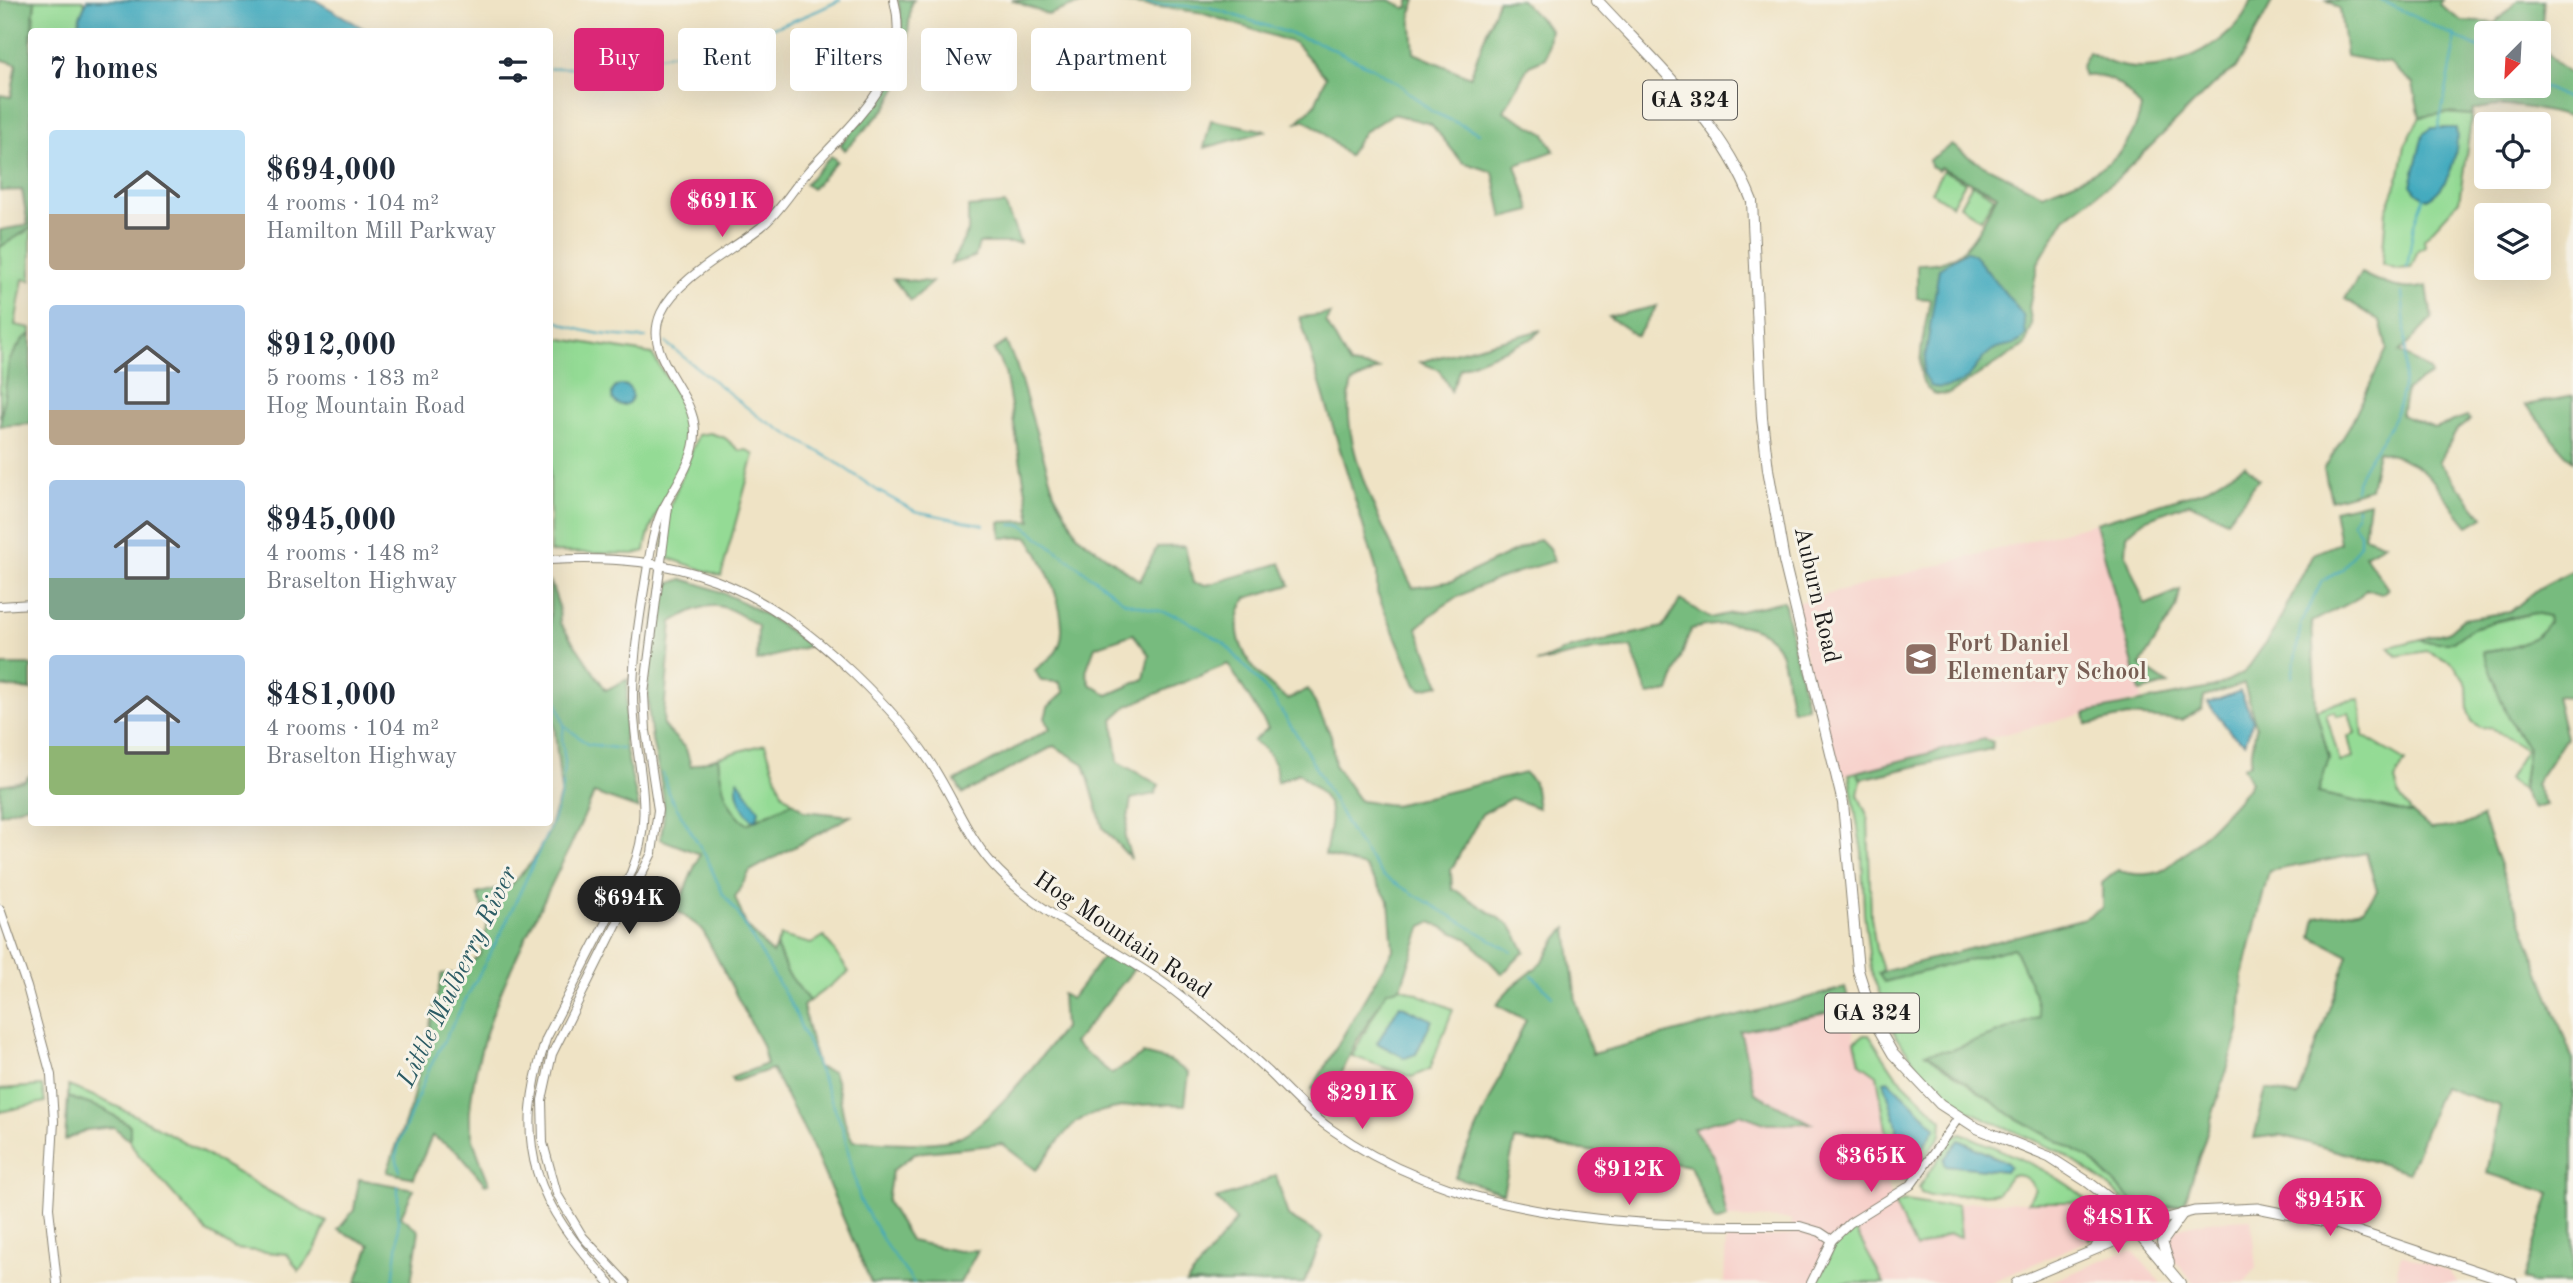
<!DOCTYPE html>
<meta charset="utf-8">
<style>
:root{--surface:#fff;--page:#f6f6f7;--text:#1f2937;--muted:#747a83;--accent:#db2777}
body{margin:0;font-family:"Old Standard TT",serif;background:var(--page);color:var(--text);height:100vh;display:flex;flex-direction:column;font-size:26px;white-space:nowrap}
*{box-sizing:border-box;margin:0}
p{font-size:23px;color:var(--muted)}
.icon{flex:none;width:38px;height:38px;fill:none;stroke:currentColor;stroke-width:2;stroke-linecap:round;stroke-linejoin:round}
.map{position:relative;flex:1;overflow:hidden}
.details{position:absolute;left:28px;top:28px;width:525px;height:798px;display:flex;flex-direction:column;background:var(--surface);border-radius:7px;box-shadow:0 7px 28px #0002}
.details>*{flex:none}
.top-card{position:absolute;left:574px;top:28px;width:665px;height:63px;display:flex;gap:14px}
.needle{width:46px;rotate:204deg}
.tools{position:absolute;left:2474px;top:21px;display:grid;gap:14px}
.tools a{display:grid;place-items:center;width:77px;height:77px;border-radius:7px;background:var(--surface);box-shadow:0 7px 28px #0002;font-size:35px}
.price{position:absolute;translate:-50% -60px;padding:0 16px;border-radius:24px;background:var(--accent);color:#fff;font-size:23px;line-height:46px;filter:drop-shadow(0 2px 4px #0008)}
.price::after{content:'';position:absolute;left:50%;top:42px;width:21px;height:16px;margin-left:-10px;background:inherit;clip-path:polygon(0 0,100% 0,50% 100%)}
.price.selected{background:#222;color:#fff}
ul{padding:0;list-style:none}
li{display:flex;align-items:center;gap:21px;height:175px;padding:0 21px}
li span{display:grid;place-items:center;flex:none;width:196px;height:140px;border-radius:7px;color:#555}
li>.icon{margin-inline-start:auto}
span .icon{width:84px;height:84px;fill:#fffc;stroke-width:1}
li b{font-size:30px}
h2{display:flex;justify-content:space-between;align-items:center;height:84px;padding:0 21px;font-size:30px}
.chip{padding:0 24px;border-radius:7px;background:var(--surface);box-shadow:0 7px 28px #0002;font-size:24px;line-height:63px}
.chip.selected{background:var(--accent);color:#fff}
.map>svg:first-child{display:block}
.built{fill:#f7d0ca}
.green{fill:#94db95;stroke:#587c58;stroke-width:2;fill-rule:evenodd}
.forest{fill:#77bb7e;stroke:#4a6c4d;stroke-width:2;fill-rule:evenodd}
.water{fill:#3da8bd;stroke:#2c626c;stroke-width:2}
.lines{fill:none;stroke-linecap:round;stroke-linejoin:round}
.stream{stroke:#3da8bd;stroke-width:2}
.tertiary-casing{stroke:#868070;stroke-width:10}
.secondary-casing{stroke:#868070;stroke-width:11}
.primary-casing{stroke:#868070;stroke-width:12}
.tertiary{stroke:#fff;stroke-width:8}
.secondary{stroke:#fff;stroke-width:9}
.primary{stroke:#fff;stroke-width:10}
.labels{text-anchor:middle;dominant-baseline:central;stroke-width:6;stroke-linejoin:round;paint-order:stroke}
.shield{fill:#f7f3e8;stroke:#5e5c59;stroke-width:2}
.shield-label{font-size:23px;font-weight:bold;fill:#1c1c1c}
.street-label{font-size:24px;fill:#1c1c1c;stroke:#f7f3e8}
.education-label{font-size:24px;font-weight:bold;fill:#785e54;stroke:#f7f3e8;text-anchor:start}
.water-label{font-size:26px;font-style:italic;fill:#2b5b64;stroke:#f7f3e8}
</style>
<div class="map">
<svg width="2573" height="1283" viewBox="0 0 2573 1283">
<rect width="100%" height="100%" fill="#f7f3e8"/>
<filter id="ink" filterUnits="userSpaceOnUse"><feTurbulence type="fractalNoise" baseFrequency=".0143" numOctaves="2"/><feDisplacementMap in="SourceGraphic" scale="14" xChannelSelector="R" yChannelSelector="G"/><feConvolveMatrix kernelMatrix="1 2 1 2 8 2 1 2 1" color-interpolation-filters="sRGB"/></filter>
<filter id="wash" filterUnits="userSpaceOnUse"><feTurbulence type="fractalNoise" baseFrequency=".00686" numOctaves="4" result="noise"/><feDisplacementMap in="SourceGraphic" scale="28" xChannelSelector="R" yChannelSelector="G"/><feGaussianBlur stdDeviation="1.57" result="paint"/><feColorMatrix in="noise" values="0 0 0 0 0 0 0 0 0 0 0 0 0 0 0 0 0 1.4 0 .05"/><feComposite in="paint" operator="in"/></filter>
<g filter="url(#wash)">
<rect width="100%" height="100%" fill="#efe3c5"/>
<g class="built">
<polygon points="2096,523 2142,699 1836,777 1792,604"/>
<polygon points="1851,1008 1855,1041 1877,1075 1889,1144 1892,1165 1880,1168 1916,1249 1949,1234 1961,1237 1958,1204 1972,1202 2080,1202 2089,1240 1989,1283 1884,1283 1881,1274 1830,1250 1817,1283 1724,1283 1726,1239 1791,1235 1792,1219 1727,1218 1714,1157 1693,1128 1740,1114 1767,1124 1809,1123 1755,1093 1740,1030"/>
<polygon points="2251,1219 2256,1268 2246,1282 2194,1283 2170,1255 2166,1242 2169,1235 2179,1228 2210,1221"/>
<polygon points="2125,1251 2134,1252 2161,1283 2048,1283"/>
<polygon points="2401,1255 2447,1270 2458,1283 2394,1283"/>
</g>
<g class="green">
<polygon points="35,0 83,0 85,3 78,31 32,32 32,41"/>
<polygon points="2447,113 2472,115 2459,201 2424,239 2425,246 2418,250 2411,268 2398,269 2382,264 2386,211 2400,174 2405,145 2420,117"/>
<polygon points="1943,170 1965,182 1952,205 1931,192"/>
<polygon points="1972,184 1994,197 1981,219 1960,206"/>
<path d="M31 228V280L23 279 15 325 31 328V334C4 351 7 387 4 415L0 416V247Z"/>
<path d="M550 337 652 354C663 373 679 394 687 415 702 455 649 508 645 551L634 554 550 552Z"/>
<polygon points="710,433 725,438 740,451 747,450 754,455 721,576 668,558 663,552 669,509 698,435"/>
<path d="M2535 613 2548 616 2550 622C2534 644 2510 650 2484 652L2508 718 2528 748 2522 790 2508 779 2525 750 2492 728 2480 727 2472 721 2468 711 2467 685 2453 663 2427 651 2397 656 2389 647 2421 639 2425 642H2453L2472 627Z"/>
<path d="M2360 699 2363 736 2405 761 2395 780 2400 797 2413 814 2318 793 2329 758 2316 710 2339 702ZM2335 711 2336 716 2349 713 2355 734 2348 737 2353 758 2340 762 2326 714Z"/>
<path d="M765 744 782 793 793 802 747 824C726 810 720 781 718 757Z"/>
<polygon points="1857,772 1861,779 1858,795 1868,817 1871,917 1876,949 1883,970 1878,973 2014,947 2034,992 2041,1017 1952,1050 1927,1054 2012,1116 2089,1158 2137,1206 2148,1208 2184,1204 2151,1212 2138,1212 2100,1179 2060,1152 1962,1108 1920,1069 1896,1037 1871,971 1864,913 1862,852 1849,774"/>
<polygon points="781,936 811,944 824,936 849,972 809,1001 787,972 776,946"/>
<path d="M1401 987 1453 1009 1430 1069 1412 1077 1352 1056 1387 990ZM1400 1005 1432 1020 1416 1054 1377 1043Z"/>
<polygon points="1864,1035 1869,1035 1896,1075 1942,1120 1941,1135 1911,1178 1904,1180 1895,1175 1889,1165 1892,1164 1877,1075 1860,1063 1855,1041"/>
<polygon points="42,1086 45,1102 0,1112 0,1089"/>
<path d="M68 1086C160 1119 239 1180 327 1222L315 1250 299 1271 287 1254 235 1249 207 1232 136 1152 130 1141V1125L103 1109 68 1097Z"/>
<path d="M1961 1133C2002 1151 2081 1179 2103 1220L2097 1235 2089 1240 2080 1202H2028L2035 1189C2029 1178 2023 1175 2011 1175L1998 1193 1930 1196 1921 1193 1919 1187 1954 1136ZM1959 1140 2007 1162 2005 1171 1945 1165Z"/>
<polygon points="1906,1201 1937,1206 1958,1204 1961,1237 1949,1234 1916,1249 1894,1204"/>
<polygon points="1853,1226 1884,1283 1817,1283 1835,1243"/>
</g>
<g class="forest">
<polygon points="0,0 35,0 31,35 31,228 0,247 0,230 28,225 22,190 0,191 0,95 11,97 17,64 0,59"/>
<path d="M898 0H914L911 3 904 76 886 108 845 150 840 144C881 102 911 62 898 0Z"/>
<polygon points="1012,0 1390,0 1404,8 1409,7 1409,0 1416,0 1411,13 1414,53 1470,77 1498,0 1521,0 1550,29 1546,58 1529,65 1504,111 1545,134 1554,151 1516,165 1531,211 1503,218 1493,172 1462,162 1431,124 1393,114 1364,132 1348,156 1320,130 1305,120 1297,122 1315,105 1326,77 1295,43 1198,12 1102,0 1072,6 1048,15"/>
<path d="M2252 0H2273L2237 67 2211 87 2118 178 2065 218 2038 263 2029 308 2032 326 2025 345 1949 394C1901 402 1927 326 1930 299L1917 298V264C1967 266 1977 232 1997 195L1940 167 1938 170 1930 166 1929 160 1952 145 1975 161 2042 194C2091 175 2129 164 2141 108 2126 88 2111 73 2084 76L2081 68 2089 52C2097 56 2105 61 2114 64 2163 80 2234 47 2252 0Z"/>
<path d="M2327 0H2443L2439 5 2462 21 2495 23 2518 0H2544L2540 44 2555 62 2573 75V118C2539 109 2508 101 2473 110L2472 115 2447 113 2420 117 2413 84 2390 64 2346 56 2340 9ZM2487 33H2539V86H2487Z"/>
<polygon points="1211,120 1267,131 1204,148"/>
<polygon points="831,156 837,161 812,189 805,184"/>
<polygon points="1005,204 1020,243 979,243 975,257 951,264 968,231 968,207"/>
<path d="M2361 273C2383 284 2403 293 2427 286L2432 319 2400 352 2429 370 2431 375 2406 390 2401 415 2435 428 2467 416 2470 420 2457 430 2439 462 2483 517 2468 526C2434 487 2434 464 2378 451L2370 489 2331 500 2324 469 2350 426 2387 349 2380 321 2345 299Z"/>
<polygon points="893,279 932,282 911,301"/>
<polygon points="1657,306 1637,336 1609,317"/>
<path d="M1330 314 1326 322 1350 365 1379 369 1352 383C1335 440 1387 537 1413 588L1452 581 1540 539 1549 548 1554 561C1503 577 1455 589 1417 628L1440 685 1421 689 1416 685 1377 593V572L1300 317Z"/>
<polygon points="1541,330 1531,339 1460,368 1451,391 1439,370 1420,362"/>
<polygon points="31,334 31,424 0,426 9,361 23,339"/>
<path d="M1006 342 1016 364 1054 492 1078 536 1140 581 1157 547 1185 546 1193 583 1207 585 1281 563 1290 585 1246 598C1222 638 1255 677 1288 699L1308 689 1331 735 1335 766 1360 801 1394 805 1525 773 1534 782 1538 808 1511 798 1482 814 1451 870 1452 888 1511 926 1525 951 1502 974 1468 939 1431 922 1422 926 1401 987 1387 991 1356 1042 1327 1105 1312 1089 1393 950 1389 901 1365 867 1325 855C1333 807 1338 806 1299 773L1277 782C1277 762 1270 751 1253 741L1268 728 1228 664 1127 706 1113 719 1118 762 1159 785 1155 794 1131 799 1125 838 1131 859 1103 828 1084 764 1054 746 963 794 955 781 1050 729 1045 718 1048 707 1064 692 1059 682 1041 681 1035 670C1041 665 1050 659 1055 653 1076 626 1044 560 1028 537L1001 538 1000 522 1031 521 1005 372 994 350ZM1133 634 1149 655 1144 679 1108 695 1090 684 1086 671 1095 647Z"/>
<path d="M2573 396V461C2553 445 2544 421 2525 405Z"/>
<polygon points="2245,465 2259,479 2227,520 2189,503 2144,520 2127,535 2126,555 2145,605 2180,590 2176,609 2140,665 2168,684 2140,692 2096,523 2202,491"/>
<path d="M2369 502 2364 536 2385 544 2365 555 2388 589 2381 594 2366 589 2358 598 2312 622 2316 710 2329 758 2318 793 2413 814 2431 829 2462 826 2482 817 2573 1060V1283H2533L2523 1280 2550 1193 2487 1173 2500 1106 2442 1087 2409 1172 2281 1135 2254 1138 2266 1089 2298 1097 2348 955 2312 937 2316 917 2363 909 2377 891 2366 853 2269 871 2243 975 2240 1029 2184 1204 2148 1208 2137 1206 2089 1158 2012 1116 1926 1053 1952 1050 2040 1017 2034 992 2014 948 1884 982 1878 973 2085 918 2102 908V883L2118 870C2129 875 2149 876 2161 871 2179 862 2241 800 2251 782L2243 767 2250 763 2256 726 2244 684 2204 697 2202 709 2182 720 2128 716 2087 725 2085 713 2215 687 2245 672 2275 629 2313 554 2340 543 2334 510Z"/>
<path d="M2573 570V697L2556 696 2566 737 2535 784 2546 805 2533 809 2522 790 2528 748 2508 718 2483 652C2509 650 2534 644 2549 622L2548 616 2535 613 2504 619 2472 628 2453 642H2425L2421 639 2448 632 2463 619 2510 612 2539 588Z"/>
<path d="M682 579C733 592 768 615 810 646L757 661 758 626C721 601 711 599 672 622L663 725 686 749 691 766 718 757C720 781 726 810 747 824L793 802 805 811 851 816 750 871 735 897 746 925 772 954 776 946 787 972 809 1001 803 1006 817 1067 833 1072C843 1095 840 1120 853 1141 884 1141 920 1146 950 1140 984 1134 1041 1056 1064 1028L1062 994 1071 999 1107 952 1134 969 1074 1043 1112 1074 1143 1054 1170 1061 1189 1073 1185 1105C1151 1103 1109 1104 1078 1121 1065 1129 1047 1158 1036 1170L1002 1144 915 1153 892 1171 887 1202 911 1241 958 1251 978 1250 960 1283H871L810 1141 772 1069 733 1082 731 1078 767 1064 762 1045 702 929 676 910 700 854 660 839C670 803 658 774 652 739 644 691 649 631 665 585Z"/>
<path d="M550 580 559 607 560 623 606 690 628 679 624 742 639 809 594 793C555 892 478 1002 470 1111 468 1135 481 1161 489 1183L485 1184 458 1152 432 1136 414 1178 387 1172 411 1105 442 974 458 973 480 955 488 920 477 894 511 885 532 862 547 835 561 792 554 723 550 716Z"/>
<path d="M1680 600 1710 618 1784 601 1807 707 1792 710C1788 694 1785 658 1777 646 1758 619 1718 623 1691 629L1669 692 1648 695 1631 647 1594 650 1536 663 1571 648 1663 627Z"/>
<polygon points="0,665 31,665 31,690 0,686"/>
<polygon points="1984,739 1993,742 1991,749 1861,779 1857,772"/>
<polygon points="31,774 31,804 0,814 0,785 24,781"/>
<path d="M1567 928 1576 1001 1592 1054 1845 988 1851 1008 1740 1031 1755 1093 1811 1123 1767 1124 1740 1114 1693 1128 1714 1157 1727 1218 1715 1222 1690 1166 1515 1140 1503 1193 1455 1177 1526 1020 1497 1005C1510 982 1530 978 1544 959 1552 947 1556 938 1567 928Z"/>
<polygon points="68,1097 103,1109 130,1126 130,1141 114,1127 86,1130 65,1140"/>
<polygon points="1276,1175 1288,1216 1323,1237 1304,1283 1186,1283 1236,1220 1216,1199 1247,1189"/>
<polygon points="359,1179 414,1189 401,1216 419,1231 411,1283 356,1283 370,1245 338,1230 354,1210"/>
</g>
<g class="water">
<polygon points="87,0 315,0 368,31 78,31 80,16"/>
<path d="M2432 128H2456C2460 151 2449 189 2427 199L2417 193 2411 185 2423 134Z"/>
<path d="M1966 251 1975 256 2023 315 2026 334C2017 349 2006 343 1993 350 1979 358 1974 375 1962 382 1954 387 1938 389 1930 386L1923 372 1939 268Z"/>
<circle cx="622" cy="395" r="10"/>
<polygon points="2240,691 2253,720 2245,743 2231,733 2208,703"/>
<path d="M738 780 759 810 757 819H752C742 810 734 792 738 780Z"/>
<polygon points="1400,1005 1432,1020 1416,1054 1405,1058 1377,1043"/>
<polygon points="1888,1080 1936,1127 1918,1156 1909,1160 1896,1153 1897,1126 1884,1081"/>
<polygon points="1959,1140 2007,1163 2010,1166 2005,1171 1945,1165 1944,1159"/>
</g>
<g class="lines">
<g class="stream">
<polyline points="1136,0 1153,4 1209,7 1322,44 1371,67 1400,85 1431,111 1479,133"/>
<polyline points="2380,0 2487,52"/>
<path d="M550 69C642 63 756 43 840 0"/>
<polyline points="2539,85 2573,101"/>
<polyline points="2438,129 2454,53 2454,34"/>
<polyline points="2407,268 2414,224 2424,196"/>
<path d="M550 317C577 334 614 336 646 338"/>
<polyline points="666,343 759,417 833,460 878,491 915,511 984,525"/>
<path d="M2355 490C2361 461 2385 441 2396 413 2410 376 2406 332 2402 293"/>
<polyline points="1011,525 1023,525 1125,602 1179,616 1224,643 1270,694 1299,738 1352,834 1383,876 1512,952"/>
<polyline points="2292,677 2301,624 2322,581 2342,570 2360,544 2360,533 2352,522 2357,514 2357,507"/>
<polyline points="564,725 587,744 622,749"/>
<polyline points="663,774 668,793 705,855 723,894 737,912 794,1010 842,1126 860,1200 887,1247 914,1283"/>
<polyline points="1532,975 1552,996"/>
<polyline points="400,1171 396,1157 399,1143 428,1071 503,929 552,823 561,794 565,762 562,740 564,725 550,676"/>
<polyline points="393,1283 398,1240 398,1186"/>
</g>
</g>
</g>
<g filter="url(#ink)">
<g class="lines">
<defs>
<g id="tertiary">
<path d="M550 560C681 553 759 583 854 674 880 699 908 728 928 759 953 795 968 841 1000 872 1049 922 1118 948 1173 990 1207 1016 1239 1044 1270 1073 1289 1092 1308 1113 1331 1129 1462 1224 1645 1227 1800 1226L1820 1232 1832 1240"/>
<polyline points="0,606 32,604"/>
<polyline points="0,909 27,987 51,1075 54,1121 49,1208 57,1283"/>
<path d="M610 1283C536 1204 511 1147 546 1039L631 873C658 809 633 761 633 696 633 653 641 607 648 565 651 547 654 529 661 513 673 488 696 460 695 431 694 390 641 357 661 313 677 278 731 251 761 227 782 210 794 186 812 167 856 119 913 73 894 0"/>
<polyline points="626,1283 583,1237 557,1194 543,1143 542,1100 552,1054 652,853 658,810 646,731 644,694 668,507"/>
<polyline points="1811,1283 1832,1240 1850,1223 1911,1185 1959,1117"/>
</g>
<polyline id="secondary" points="2016,1283 2123,1238 2148,1223 2194,1211 2257,1208 2336,1224 2513,1283"/>
<g id="primary">
<path d="M1597 0C1655 63 1720 120 1752 201L1762 418 1768 469 1784 561 1843 803 1858 970 1874 1021 1893 1054 1940 1104 1977 1128 2049 1157 2088 1182 2110 1199 2180 1283"/>
<polyline points="2096,1248 2109,1225 2102,1194"/>
<polyline points="2169,1263 2162,1242 2182,1214"/>
</g>
</defs>
<use href="#tertiary" class="tertiary-casing"/>
<use href="#secondary" class="secondary-casing"/>
<use href="#primary" class="primary-casing"/>
<use href="#tertiary" class="tertiary"/>
<use href="#secondary" class="secondary"/>
<use href="#primary" class="primary"/>
</g>
</g>
<defs>
<symbol id="school-square" viewBox="-11 -11 22 22"><rect x="-9" y="-9" width="18" height="18" rx="4" fill="#8d6e63" stroke="#f7f3e8"/><path d="M0-5L7-2L0 1L-7-2ZM-4 1L0 2.5L4 1V4Q0 6-4 4Z" fill="#fff"/></symbol>
</defs>
<g fill-rule="evenodd">
<use href="#school-square" x="1902" y="640" width="38" height="38"/>
</g>
<g class="labels">
<g class="shield">
<rect x="1643" y="80.5" width="94" height="39" rx="5"/>
<rect x="1825" y="993.5" width="94" height="39" rx="5"/>
</g>
<g class="shield-label">
<text x="1690" y="100">GA 324</text>
<text x="1872" y="1013">GA 324</text>
</g>
<g class="street-label">
<text transform="translate(1816 595) rotate(77)">Auburn Road</text>
<text transform="translate(1122 936) rotate(34)">Hog Mountain Road</text>
</g>
<g class="education-label">
<text x="1946" y="645">Fort Daniel<tspan x="1946" dy="28">Elementary School</tspan></text>
</g>
<g class="water-label">
<text transform="translate(458 977) rotate(-64)">Little Mulberry River</text>
</g>
</g>
</svg>
<div class="tools">
<a><svg class="needle" viewBox="-14 -14 28 28"><path d="M0-13l5 13h-10z" fill="#e53935"/><path d="M0 13l5-13h-10z" fill="#747a83"/></svg></a>
<a><svg class="icon" aria-label="locate" viewBox="0 0 24 24"><circle cx="12" cy="12" r="6"/><path d="M12 2v4M12 18v4M2 12h4M18 12h4"/></svg></a>
<a><svg class="icon" aria-label="layers" viewBox="0 0 24 24"><path d="M12 4l9 5-9 5-9-5zM3 14l9 5 9-5"/></svg></a>
</div>
<b class="price" style="left:722px;top:239px">$691K</b>
<b class="price selected" style="left:629px;top:936px">$694K</b>
<b class="price" style="left:1362px;top:1131px">$291K</b>
<b class="price" style="left:1871px;top:1194px">$365K</b>
<b class="price" style="left:1629px;top:1207px">$912K</b>
<b class="price" style="left:2330px;top:1238px">$945K</b>
<b class="price" style="left:2118px;top:1255px">$481K</b>
<div class="top-card">
<a class="chip selected">Buy</a>
<a class="chip">Rent</a>
<a class="chip">Filters</a>
<a class="chip">New</a>
<a class="chip">Apartment</a>
</div>
<section class="details">
<h2>7 homes<svg class="icon" aria-label="filters" viewBox="0 0 24 24"><path d="M4 7h16M4 17h16"/><circle cx="9" cy="7" r="2"/><circle cx="15" cy="17" r="2"/></svg></h2>
<ul>
<li><span style="background:linear-gradient(#bfe0f5 60%,#b9a48a 0)"><svg class="icon" aria-label="home" viewBox="0 0 24 24"><path d="M3 11l9-7 9 7M6 9v11h12V9"/></svg></span><div><b>$694,000</b><p>4 rooms · 104 m²</p><p>Hamilton Mill Parkway</p></div></li>
<li><span style="background:linear-gradient(#a9c7e8 75%,#b9a48a 0)"><svg class="icon" aria-label="home" viewBox="0 0 24 24"><path d="M3 11l9-7 9 7M6 9v11h12V9"/></svg></span><div><b>$912,000</b><p>5 rooms · 183 m²</p><p>Hog Mountain Road</p></div></li>
<li><span style="background:linear-gradient(#a9c7e8 70%,#7fa58c 0)"><svg class="icon" aria-label="home" viewBox="0 0 24 24"><path d="M3 11l9-7 9 7M6 9v11h12V9"/></svg></span><div><b>$945,000</b><p>4 rooms · 148 m²</p><p>Braselton Highway</p></div></li>
<li><span style="background:linear-gradient(#a9c7e8 65%,#8fb573 0)"><svg class="icon" aria-label="home" viewBox="0 0 24 24"><path d="M3 11l9-7 9 7M6 9v11h12V9"/></svg></span><div><b>$481,000</b><p>4 rooms · 104 m²</p><p>Braselton Highway</p></div></li>
</ul>
</section>
</div>
